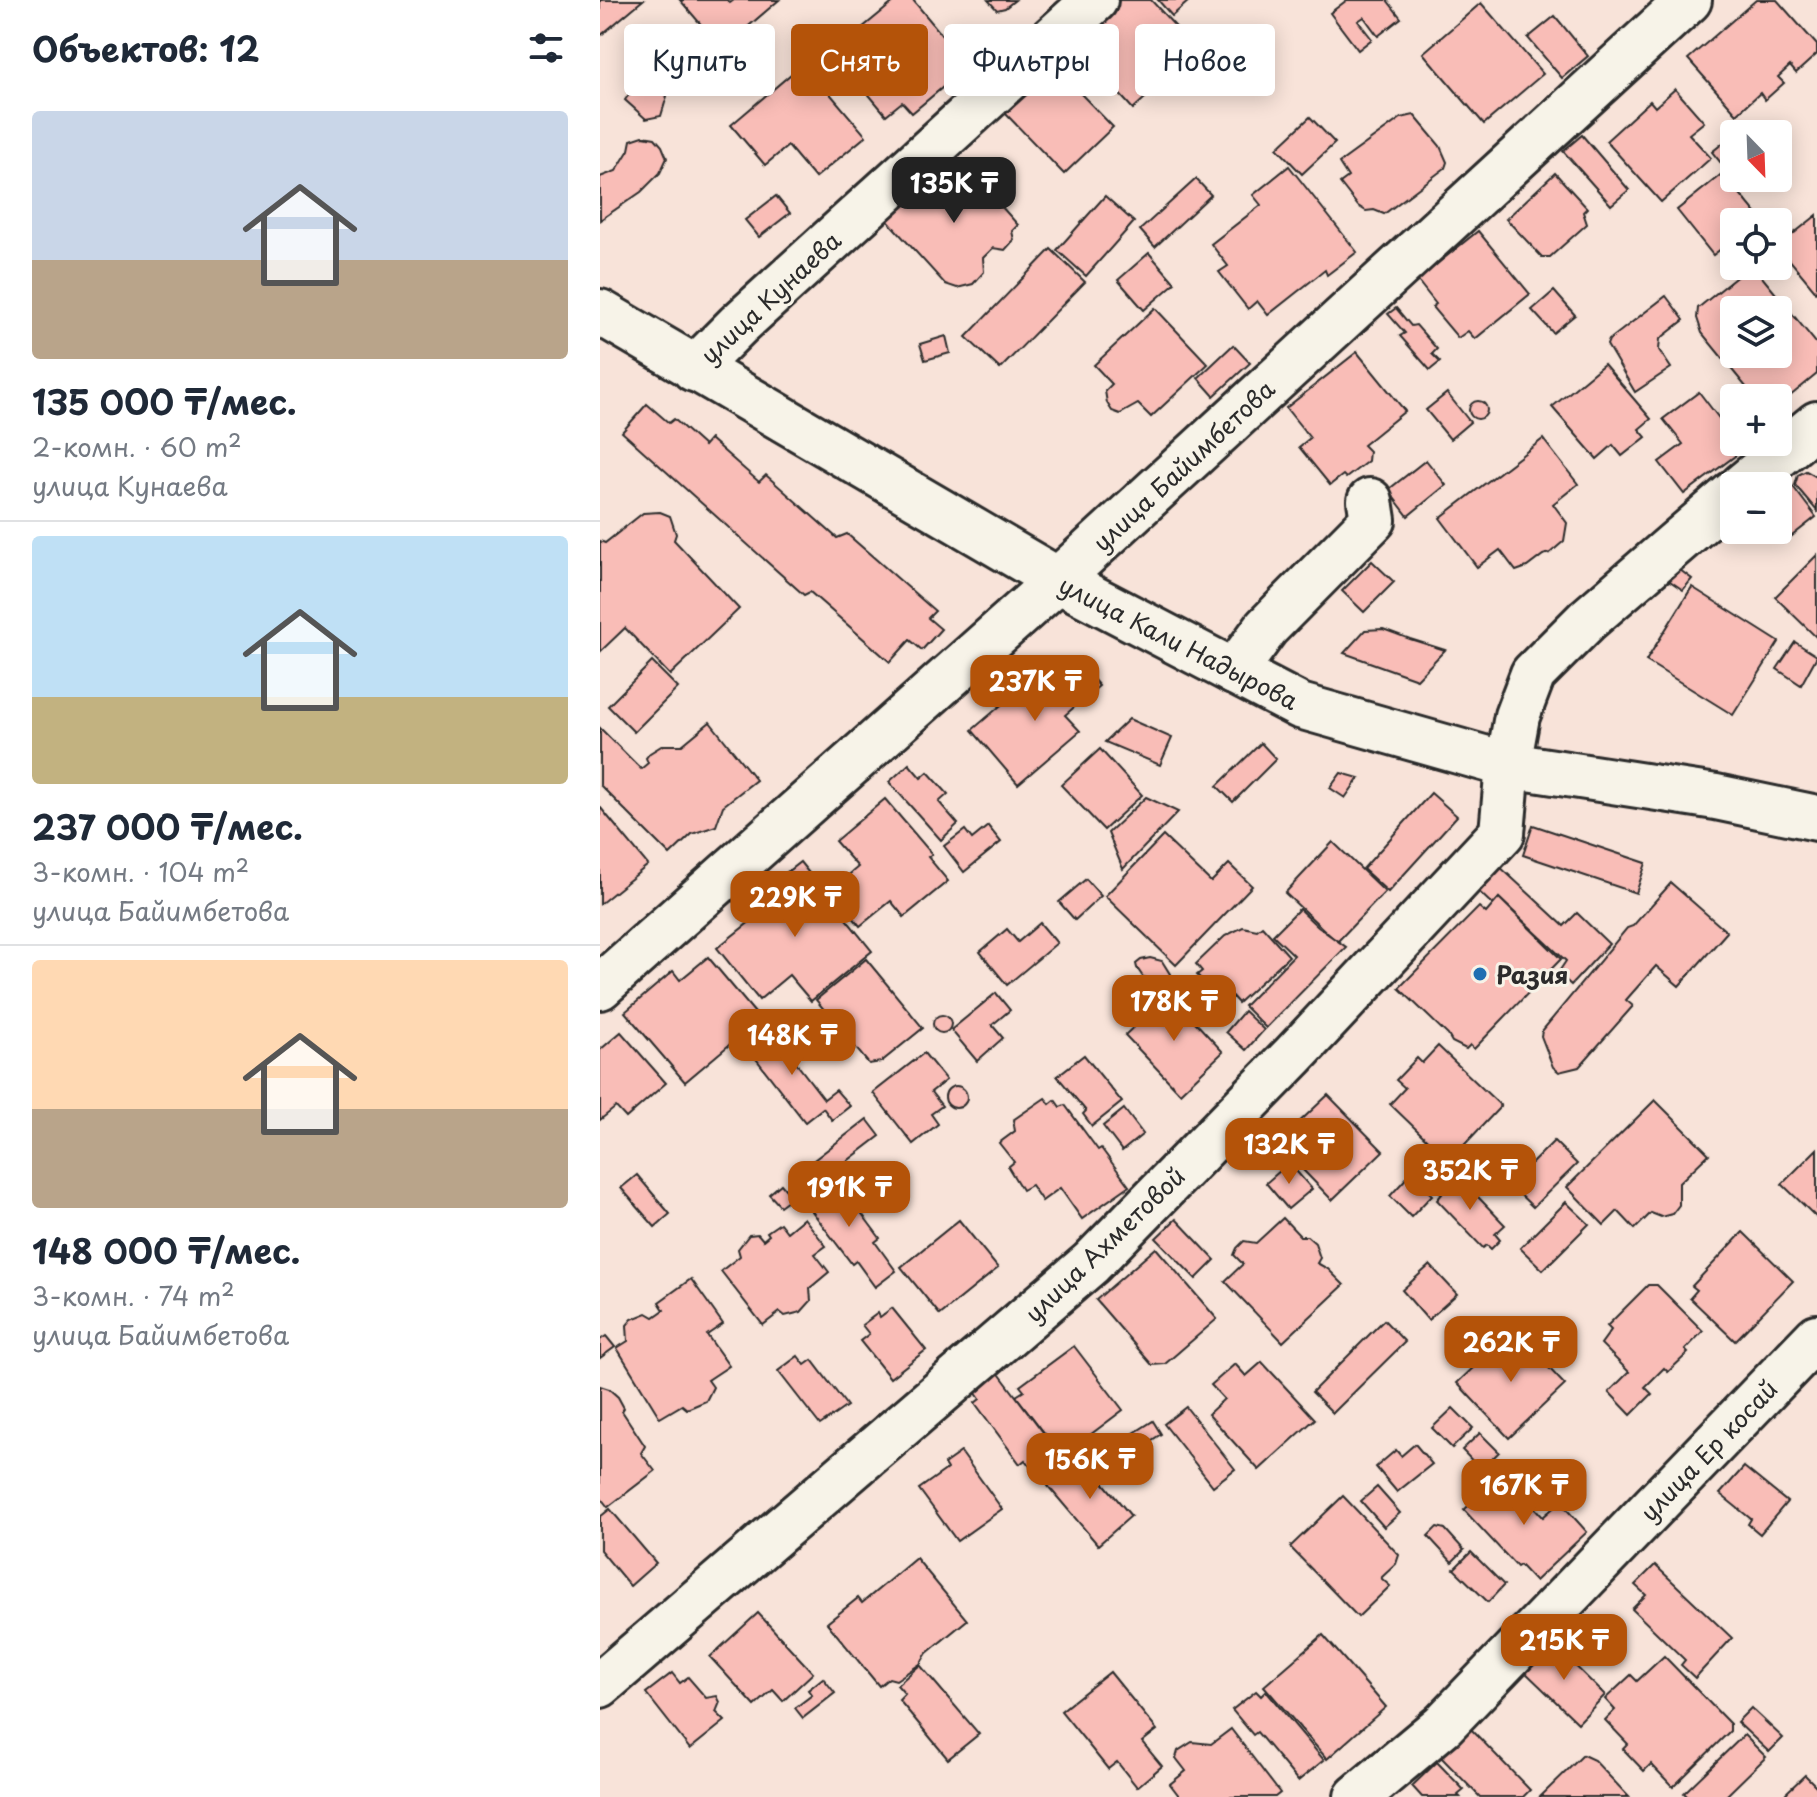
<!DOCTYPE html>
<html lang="ru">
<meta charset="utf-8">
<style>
:root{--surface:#fff;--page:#f2f2f3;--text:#1f2937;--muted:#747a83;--line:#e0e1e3;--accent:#b45309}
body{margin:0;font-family:"Playpen Sans",sans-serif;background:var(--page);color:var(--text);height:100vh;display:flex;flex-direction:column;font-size:30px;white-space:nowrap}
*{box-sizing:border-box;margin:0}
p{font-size:26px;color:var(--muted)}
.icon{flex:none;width:44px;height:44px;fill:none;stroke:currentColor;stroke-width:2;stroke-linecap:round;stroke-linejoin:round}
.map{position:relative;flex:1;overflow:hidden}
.details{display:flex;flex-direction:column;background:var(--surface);width:600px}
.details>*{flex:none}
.guide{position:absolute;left:24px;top:24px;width:760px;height:72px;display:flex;gap:16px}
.needle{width:52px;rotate:157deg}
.fabs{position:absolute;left:1120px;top:120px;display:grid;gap:16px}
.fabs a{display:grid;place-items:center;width:72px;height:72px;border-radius:8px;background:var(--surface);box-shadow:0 4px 20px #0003;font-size:40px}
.price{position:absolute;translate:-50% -68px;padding:0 18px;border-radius:16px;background:var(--accent);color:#fff;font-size:26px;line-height:52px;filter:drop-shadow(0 2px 4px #0008)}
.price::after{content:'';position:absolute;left:50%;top:48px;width:24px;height:18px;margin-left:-12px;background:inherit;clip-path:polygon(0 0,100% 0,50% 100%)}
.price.current{background:#222;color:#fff}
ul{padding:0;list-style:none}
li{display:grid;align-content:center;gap:16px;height:424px;padding:0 32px}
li+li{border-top:2px solid var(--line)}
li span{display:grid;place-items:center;height:248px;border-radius:8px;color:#555}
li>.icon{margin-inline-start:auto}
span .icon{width:144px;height:144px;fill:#fffc;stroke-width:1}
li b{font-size:34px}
h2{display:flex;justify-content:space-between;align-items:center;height:96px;padding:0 32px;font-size:34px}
.chip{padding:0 28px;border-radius:8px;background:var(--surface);box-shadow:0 4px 20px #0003;font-size:28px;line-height:72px}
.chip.current{background:var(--accent);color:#fff}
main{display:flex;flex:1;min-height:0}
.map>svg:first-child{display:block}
.building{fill:#f9bdb7;stroke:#2b2b2b;stroke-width:2;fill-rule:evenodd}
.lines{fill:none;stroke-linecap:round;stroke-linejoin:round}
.minor-casing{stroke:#2b2b2b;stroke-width:50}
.tertiary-casing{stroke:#2b2b2b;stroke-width:50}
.minor{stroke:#f7f3e8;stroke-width:44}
.tertiary{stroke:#f7f3e8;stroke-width:44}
.poi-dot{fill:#1f6fb2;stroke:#f7f3e8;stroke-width:3}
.labels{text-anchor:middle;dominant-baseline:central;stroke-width:6;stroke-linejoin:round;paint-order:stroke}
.street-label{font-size:24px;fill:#2b2b2b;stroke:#f7f3e8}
.poi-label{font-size:24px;font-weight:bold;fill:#2b2b2b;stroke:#f7f3e8;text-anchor:start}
</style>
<main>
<section class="details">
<h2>Объектов: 12<svg class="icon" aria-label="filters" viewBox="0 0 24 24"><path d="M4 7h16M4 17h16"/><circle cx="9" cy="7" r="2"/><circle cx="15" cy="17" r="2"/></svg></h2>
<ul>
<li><span style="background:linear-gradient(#c9d6e8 60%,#b9a48a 0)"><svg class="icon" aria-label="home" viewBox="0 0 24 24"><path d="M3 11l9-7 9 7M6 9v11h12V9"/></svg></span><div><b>135 000 ₸/мес.</b><p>2-комн. · 60 m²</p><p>улица Кунаева</p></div></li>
<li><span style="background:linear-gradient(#bfe0f5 65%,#c2b280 0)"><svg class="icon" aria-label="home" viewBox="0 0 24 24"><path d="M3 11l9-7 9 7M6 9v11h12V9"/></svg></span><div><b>237 000 ₸/мес.</b><p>3-комн. · 104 m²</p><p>улица Байимбетова</p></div></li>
<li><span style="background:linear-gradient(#ffd9b3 60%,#b9a48a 0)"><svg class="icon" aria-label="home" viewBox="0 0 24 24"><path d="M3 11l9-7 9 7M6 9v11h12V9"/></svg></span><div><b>148 000 ₸/мес.</b><p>3-комн. · 74 m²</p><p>улица Байимбетова</p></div></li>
</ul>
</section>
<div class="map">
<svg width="1217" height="1797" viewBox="0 0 1217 1797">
<rect width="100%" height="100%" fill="#f8e3d9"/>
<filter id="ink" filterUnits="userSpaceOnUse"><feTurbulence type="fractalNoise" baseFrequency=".0125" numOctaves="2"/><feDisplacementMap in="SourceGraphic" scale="16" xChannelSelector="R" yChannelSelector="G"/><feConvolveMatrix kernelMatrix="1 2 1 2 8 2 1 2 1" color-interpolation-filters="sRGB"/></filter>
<g filter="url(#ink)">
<g class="building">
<polygon points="0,0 43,0 0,36"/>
<polygon points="80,0 127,0 130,3 134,0 179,0 122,49"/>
<polygon points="296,0 313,0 368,66 312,113 302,102 286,115 233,52"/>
<polygon points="388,0 415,0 405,8 397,10"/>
<polygon points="518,0 551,0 597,50 533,109 479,49 485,43 478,36"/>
<polygon points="558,0 590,0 572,16"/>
<polygon points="747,0 787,0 801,18 778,36 764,17 758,21 772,39 758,50 730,13"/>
<polygon points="1156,0 1177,0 1217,45 1217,54 1196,73 1190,66 1178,77 1184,83 1165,100 1160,93 1137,114 1088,59"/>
<polygon points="881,3 943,74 884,124 823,53"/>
<polygon points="955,16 988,56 962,78 928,38"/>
<polygon points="204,63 266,136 215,178 188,146 165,165 131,125"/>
<polygon points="451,63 513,127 464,174 402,110"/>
<polygon points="49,78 67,96 61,116 46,119 25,100 37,83"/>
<polygon points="1075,89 1104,122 1089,134 1111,158 1061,202 1006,141 1050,101 1055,107"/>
<polygon points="814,115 840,146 847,162 845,168 784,214 774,210 766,211 758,206 740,183 748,177 739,163 801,118"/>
<polygon points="710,117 735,143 702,174 677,148"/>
<polygon points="1134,134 1134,177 1133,178 1112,152"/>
<polygon points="982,135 1029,190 1011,205 963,151"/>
<polygon points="43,136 55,138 62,146 67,158 60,173 41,192 0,220 0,177 16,171 29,150 31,140"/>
<polygon points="357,157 418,225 412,231 414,240 405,250 393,248 383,258 384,272 373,284 357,288 345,284 287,220"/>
<polygon points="689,166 757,252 727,275 725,270 668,315 657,301 648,309 619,272 628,266 611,244 661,205 653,195"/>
<polygon points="955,173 987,208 983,212 987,224 950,257 942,257 906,219"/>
<polygon points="1123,173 1160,218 1155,222 1134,222 1134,239 1113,255 1077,210"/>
<polygon points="596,179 611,195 555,247 540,230"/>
<polygon points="176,196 190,213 159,237 145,220"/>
<polygon points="505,196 534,222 486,276 457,250"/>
<polygon points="1217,215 1217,293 1178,246"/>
<polygon points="878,231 930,294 875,339 868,331 858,338 832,307 836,304 817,280"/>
<polygon points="451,249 485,282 400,369 366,337"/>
<polygon points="549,253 575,283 544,310 518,280"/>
<path d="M1150 266H1153L1217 344V374L1178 406V398H1155L1102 333 1097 318 1098 308ZM1134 310H1178V354H1134Z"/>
<polygon points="954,291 975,315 953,333 932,310"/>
<polygon points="1066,296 1084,320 1060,339 1059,350 1071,368 1035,392 1007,345 1009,340"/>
<polygon points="555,308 608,364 551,417 538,404 520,414 512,411 507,403 505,391 512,384 494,365"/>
<polygon points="796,308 811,326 816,325 837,349 832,354 840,362 830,370 800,336 805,333 788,314"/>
<polygon points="346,336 350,353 325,360 320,344"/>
<polygon points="633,345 650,363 614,396 598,378"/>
<polygon points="757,352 805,411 763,445 769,451 768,461 746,478 743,475 730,485 699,447 710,438 686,408"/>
<polygon points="1004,364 1051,419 1039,429 1046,437 1022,456 1013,445 997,459 952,407"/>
<polygon points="1099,392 1134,438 1134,442 1137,442 1143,450 1084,494 1059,462 1083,444 1063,419"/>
<polygon points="847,393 870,422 850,439 826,410"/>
<circle cx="878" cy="410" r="9"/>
<polygon points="47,404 69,423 74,419 104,446 110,439 159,482 166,475 237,538 247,534 335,611 328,618 341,629 322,650 310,640 290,662 210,592 204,595 22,432"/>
<polygon points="943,439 978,484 953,504 967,523 964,541 950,553 943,555 927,567 916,571 900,550 877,567 840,518"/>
<polygon points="826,460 846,485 808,516 788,490"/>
<polygon points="1206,471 1217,477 1217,511 1195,485 1198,475"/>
<polygon points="1185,476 1216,517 1183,543 1173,530 1178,530 1178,486 1172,486"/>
<polygon points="60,512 70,516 76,534 74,540 139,609 70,675 25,628 0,652 0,541 5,543 43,513"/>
<polygon points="1217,555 1217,638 1175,597"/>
<polygon points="772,561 794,582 764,612 742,591"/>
<polygon points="1076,567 1092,579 1083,590 1067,579"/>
<polygon points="1092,587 1179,642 1133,715 1046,661"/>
<polygon points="783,629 810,639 845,650 817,679 744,653 765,630"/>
<polygon points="1195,642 1217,656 1201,685 1177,669"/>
<polygon points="52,662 78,688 34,732 8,706"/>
<polygon points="479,663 499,686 465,715 480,731 418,784 372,730 434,677 445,691"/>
<polygon points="529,719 572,738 560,765 505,742"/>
<polygon points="110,722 156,780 123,806 116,826 92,834 70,855 0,785 0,728 41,769 48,763 46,758 50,753 63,745 82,745"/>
<polygon points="661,743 676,759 633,802 617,786"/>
<polygon points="500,749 542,795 504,830 461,785"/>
<polygon points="309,764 321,778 328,772 348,794 339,802 358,824 341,840 289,782"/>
<polygon points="741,773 759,778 745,798 730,788"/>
<polygon points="831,793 857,816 788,892 763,869"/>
<polygon points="546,797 578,812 523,869 508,833"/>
<polygon points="285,799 332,854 328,857 348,881 304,917 291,901 260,926 231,890 258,867 235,841"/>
<polygon points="0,807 48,865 0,904"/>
<polygon points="933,825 1046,863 1036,893 923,855"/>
<polygon points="388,826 401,842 364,872 344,846 365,830 372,839"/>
<polygon points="563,836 611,882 629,864 652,886 576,965 505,896"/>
<polygon points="733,842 785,892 737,942 685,893"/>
<polygon points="200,862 272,951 211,1001 189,975 159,1000 117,948 166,909 156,896"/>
<polygon points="898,865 964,926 977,913 1009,944 971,985 958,973 966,961 899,898 893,905 875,888"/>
<polygon points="486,879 501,896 475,920 459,902"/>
<polygon points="1071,883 1127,932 1079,986 1056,966 1026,1000 1033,1006 979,1067 959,1072 953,1067 941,1036 942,1031 1027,928 1033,926"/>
<polygon points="899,898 961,959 874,1049 870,1045 866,1049 852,1042 848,1035 799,988 879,907 886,913"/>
<polygon points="699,909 718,927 746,947 666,1028 644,1006 694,955 673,935"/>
<polygon points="440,923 457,943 407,985 380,952 407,929 418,942"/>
<polygon points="662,926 689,956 638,1003 620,983 612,990 597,975 602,971 596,964 625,936 643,927 657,930"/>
<polygon points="108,957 160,1019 85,1082 25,1012 73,971 80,980"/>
<polygon points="550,958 562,961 570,974 567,987 558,992 548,986 550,979 543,977 537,968 536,964 541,960"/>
<polygon points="266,959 323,1028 281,1062 269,1064 216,1000"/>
<polygon points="396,993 410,1010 392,1025 403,1038 377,1061 351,1030"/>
<polygon points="569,994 623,1052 580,1093 525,1035"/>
<polygon points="644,1011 664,1030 646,1050 626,1032"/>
<circle cx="342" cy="1024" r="9"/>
<polygon points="166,1024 224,1099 236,1090 250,1106 232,1120 223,1108 205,1122 143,1042"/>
<polygon points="21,1032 66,1083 26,1118 16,1107 0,1120 0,1050"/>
<polygon points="838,1046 901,1106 849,1161 790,1104 805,1088 796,1080 817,1058 822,1063"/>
<polygon points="324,1053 346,1080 331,1092 342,1106 331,1114 338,1124 313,1144 273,1093"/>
<polygon points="484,1055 522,1102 492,1126 483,1114 486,1111 457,1076"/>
<circle cx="356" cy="1097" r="11"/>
<polygon points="728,1095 783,1151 732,1200 677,1143"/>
<polygon points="445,1098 450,1104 455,1100 460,1107 465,1105 498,1150 501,1148 529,1186 482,1219 460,1188 442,1201 431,1185 422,1190 408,1167 414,1162 399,1143 415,1131 413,1120"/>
<polygon points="1055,1100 1109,1154 1079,1183 1079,1205 1072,1214 1061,1217 1051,1213 1035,1229 1018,1211 1004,1225 967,1187"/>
<polygon points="524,1109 543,1134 522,1151 503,1126"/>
<polygon points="267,1119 280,1136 233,1172 228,1166 222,1171 214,1160"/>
<polygon points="954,1141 977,1164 933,1207 910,1185"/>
<polygon points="1217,1149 1217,1218 1182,1184"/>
<polygon points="689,1163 712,1189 688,1209 666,1183"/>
<polygon points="855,1173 905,1225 895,1234 900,1240 891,1249 887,1245 883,1248 837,1200 842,1194 838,1190"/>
<polygon points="810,1174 832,1195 811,1217 790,1196"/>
<polygon points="37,1175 70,1214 55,1227 21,1188"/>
<polygon points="233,1175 280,1238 275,1242 296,1271 275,1287 256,1261 252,1264 202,1198"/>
<polygon points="181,1184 192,1197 180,1206 169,1194"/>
<polygon points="966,1202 989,1224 943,1270 920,1248"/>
<polygon points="204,1218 226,1246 215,1254 229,1272 210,1288 211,1301 201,1312 185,1316 180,1312 163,1325 121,1271 140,1256 138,1249 149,1235 158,1234 163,1240 169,1235 167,1232 180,1223 187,1232"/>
<polygon points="683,1218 700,1236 707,1236 715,1243 720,1258 717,1263 728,1269 744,1285 683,1342 625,1281 643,1264 634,1255 637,1248 644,1241 656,1243"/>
<polygon points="576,1219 615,1260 596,1279 556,1238"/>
<polygon points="359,1220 398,1268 340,1315 301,1267"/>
<polygon points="1143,1232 1193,1281 1135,1341 1090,1298 1097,1290 1092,1286"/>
<polygon points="556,1248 617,1319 565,1364 552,1365 496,1300"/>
<polygon points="830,1265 857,1294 828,1320 802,1290"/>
<polygon points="91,1279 123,1324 107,1335 129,1366 108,1380 113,1387 106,1401 87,1409 82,1405 60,1418 17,1348 28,1341 27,1325 32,1319 47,1313 54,1317 64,1310 59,1302"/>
<polygon points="1048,1285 1057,1285 1103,1331 1085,1350 1088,1353 1068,1372 1064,1368 1045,1387 1052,1394 1031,1415 1009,1392 1029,1372 1001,1344 1011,1330 1007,1326"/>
<polygon points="292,1308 326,1350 290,1378 260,1341 269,1334 262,1325 278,1313 280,1317"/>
<polygon points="784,1320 805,1342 733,1413 712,1392"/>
<polygon points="913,1330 965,1385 909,1438 857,1383"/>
<polygon points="6,1336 15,1347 0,1358 0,1340"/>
<polygon points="474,1346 523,1410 478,1444 482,1451 469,1460 461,1450 459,1452 416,1396 424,1391 420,1386"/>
<polygon points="198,1356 205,1365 212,1360 247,1406 220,1425 178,1371"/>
<polygon points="662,1362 715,1419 659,1470 608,1414 624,1399 611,1385 635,1364 646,1376"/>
<polygon points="397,1371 464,1460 439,1478 425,1460 420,1464 375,1403 380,1399 373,1389"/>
<polygon points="0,1386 9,1389 18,1397 24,1408 22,1411 45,1446 41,1453 55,1471 8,1507 0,1497"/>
<polygon points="586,1407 635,1469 613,1486 564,1424"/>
<polygon points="853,1408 873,1428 852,1448 832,1428"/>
<polygon points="553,1421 561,1434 543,1446 534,1433"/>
<polygon points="880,1433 899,1452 881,1470 862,1450"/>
<polygon points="815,1444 832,1464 797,1492 776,1467 796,1450 801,1456"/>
<polygon points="361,1452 402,1509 357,1541 319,1489 347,1469 344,1464"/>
<polygon points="482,1457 531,1516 498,1545 448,1486"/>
<polygon points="1144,1467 1187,1502 1160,1534 1148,1524 1151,1519 1120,1494"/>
<polygon points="903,1473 943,1517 960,1502 987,1532 935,1581 920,1565 917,1567 864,1510"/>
<polygon points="777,1487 800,1513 784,1527 761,1501"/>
<polygon points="743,1496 799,1555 796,1564 781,1578 790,1586 758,1617 690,1547"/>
<polygon points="10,1509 56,1563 30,1586 0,1550 0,1517"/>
<polygon points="837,1527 845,1529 864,1550 852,1562 828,1536"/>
<polygon points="871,1552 904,1585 888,1602 854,1569"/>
<polygon points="316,1558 367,1620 327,1653 320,1664 296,1680 289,1678 279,1686 227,1623 258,1598 262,1603"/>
<polygon points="1055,1565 1132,1638 1095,1678 1081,1665 1085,1660 1032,1609 1046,1595 1035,1585"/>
<polygon points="158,1613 213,1673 183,1701 173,1690 155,1706 110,1657"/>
<polygon points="723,1635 786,1707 727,1759 664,1686"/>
<polygon points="950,1641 1005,1695 978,1723 923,1670"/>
<polygon points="1064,1656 1130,1724 1130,1731 1073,1787 1051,1764 1044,1771 1023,1749 1028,1744 1005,1720 1015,1710 1005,1699 1031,1675 1037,1681"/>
<polygon points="320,1665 379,1734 348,1759 299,1700 305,1694 297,1685"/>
<polygon points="510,1672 557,1730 542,1742 562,1766 537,1787 517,1762 508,1769 461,1711"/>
<polygon points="72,1673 80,1683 88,1677 106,1698 117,1696 120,1702 116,1712 125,1721 90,1749 46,1693"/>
<polygon points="223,1678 235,1693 203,1718 195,1708 212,1695 208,1690"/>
<polygon points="656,1691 661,1696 666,1691 724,1760 698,1781 657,1732 653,1735 632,1710"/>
<polygon points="1151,1708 1183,1738 1169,1752 1137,1722"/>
<polygon points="868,1726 930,1790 923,1797 880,1797 838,1754"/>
<polygon points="631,1729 680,1793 675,1797 580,1797 570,1784 586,1771 576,1758 578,1751 592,1742 611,1744"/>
<polygon points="1144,1735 1166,1757 1125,1797 1088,1797 1084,1793"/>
<polygon points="983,1755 994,1760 1029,1797 940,1797"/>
<polygon points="837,1762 864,1790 858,1795 860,1797 822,1797 812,1786"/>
<polygon points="1205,1775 1217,1787 1217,1797 1190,1797 1186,1793"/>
</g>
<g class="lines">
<defs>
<g id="minor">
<polyline points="94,369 138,325 495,0"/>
<polyline points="1142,486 1217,424"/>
<polyline points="634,672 666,628 773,520 770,501"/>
<polyline points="0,987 458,580 1089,0"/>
<polyline points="0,1685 491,1263 694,1055 902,833 908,765 917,716 933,674 987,620 1134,493"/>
<polyline points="757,1797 843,1725 1217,1337"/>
</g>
<polyline id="tertiary" points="0,312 458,580 700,706 908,765 1116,797 1217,818"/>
</defs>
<use href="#minor" class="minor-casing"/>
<use href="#tertiary" class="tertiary-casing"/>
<use href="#minor" class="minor"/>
<use href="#tertiary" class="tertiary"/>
</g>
</g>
<circle class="poi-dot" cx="880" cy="974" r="8"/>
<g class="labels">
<g class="street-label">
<text transform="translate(170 297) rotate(-43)">улица Кунаева</text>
<text transform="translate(583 465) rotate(-43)">улица Байимбетова</text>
<text transform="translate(579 642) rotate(27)">улица Кали Надырова</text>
<text transform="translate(504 1244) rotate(-44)">улица Ахметовой</text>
<text transform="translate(1108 1450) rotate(-46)">улица Ер косай</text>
</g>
<g class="poi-label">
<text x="896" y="974">Разия</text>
</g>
</g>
</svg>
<div class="fabs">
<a><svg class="needle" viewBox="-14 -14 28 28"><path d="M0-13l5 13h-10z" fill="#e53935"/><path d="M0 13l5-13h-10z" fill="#747a83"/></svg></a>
<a><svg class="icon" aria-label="locate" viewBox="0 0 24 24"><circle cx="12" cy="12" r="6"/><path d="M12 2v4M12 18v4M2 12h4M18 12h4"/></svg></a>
<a><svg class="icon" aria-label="layers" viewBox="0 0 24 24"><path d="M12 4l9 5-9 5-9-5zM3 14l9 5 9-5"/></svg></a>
<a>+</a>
<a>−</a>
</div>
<b class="price current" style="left:354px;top:225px">135K ₸</b>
<b class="price" style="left:435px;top:723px">237K ₸</b>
<b class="price" style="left:195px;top:939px">229K ₸</b>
<b class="price" style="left:574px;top:1043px">178K ₸</b>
<b class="price" style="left:192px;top:1077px">148K ₸</b>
<b class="price" style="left:689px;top:1186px">132K ₸</b>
<b class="price" style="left:870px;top:1212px">352K ₸</b>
<b class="price" style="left:249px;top:1229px">191K ₸</b>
<b class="price" style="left:911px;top:1384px">262K ₸</b>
<b class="price" style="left:490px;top:1501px">156K ₸</b>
<b class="price" style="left:924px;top:1527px">167K ₸</b>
<b class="price" style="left:964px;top:1682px">215K ₸</b>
<div class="guide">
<a class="chip">Купить</a>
<a class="chip current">Снять</a>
<a class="chip">Фильтры</a>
<a class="chip">Новое</a>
</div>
</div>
</main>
